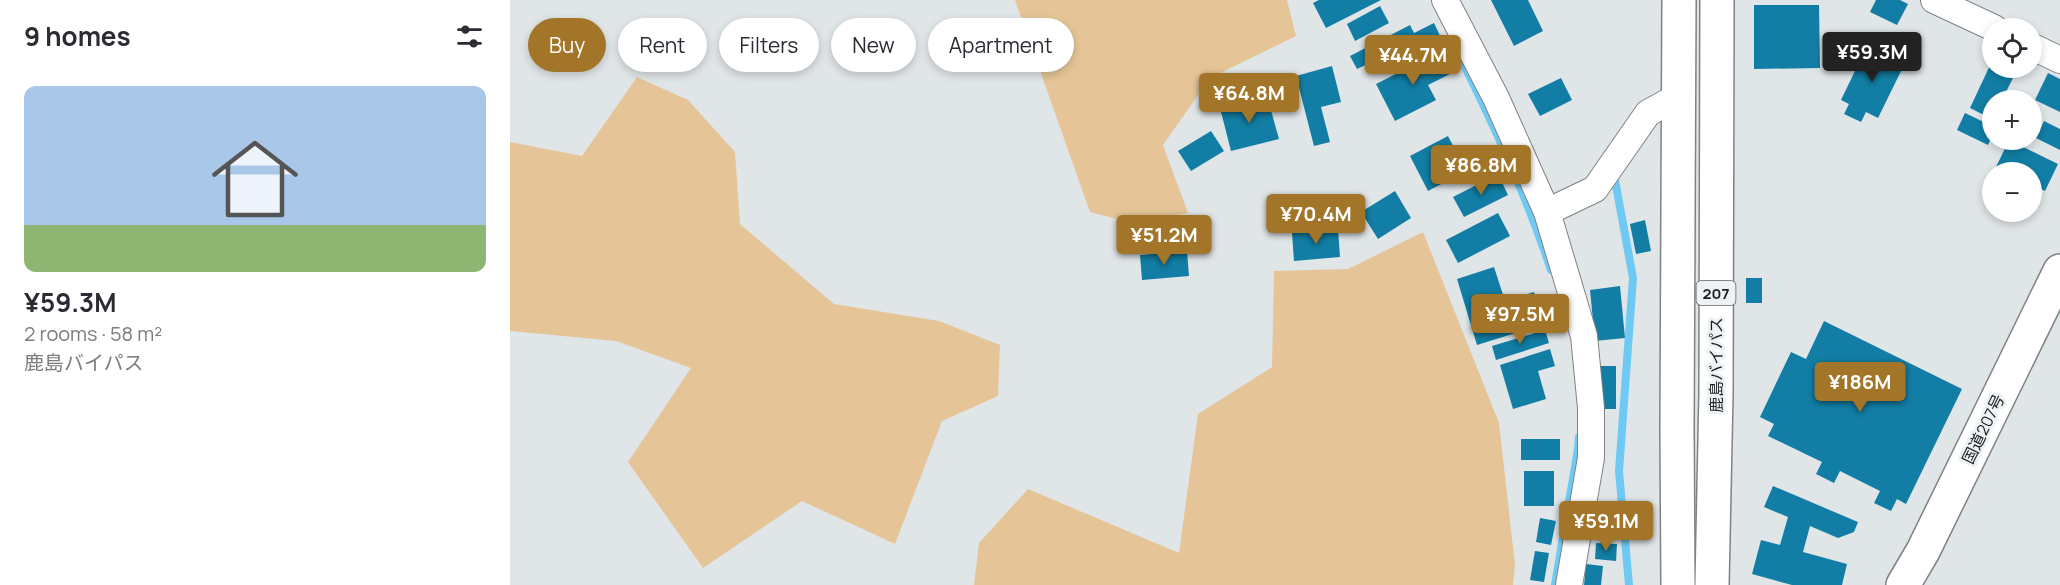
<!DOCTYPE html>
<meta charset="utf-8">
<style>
:root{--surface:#fff;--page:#f2f2f3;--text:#2b2b33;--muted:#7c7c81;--line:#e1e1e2;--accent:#a37528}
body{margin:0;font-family:Manrope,"Noto Sans JP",sans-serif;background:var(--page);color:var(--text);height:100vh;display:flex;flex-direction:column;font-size:22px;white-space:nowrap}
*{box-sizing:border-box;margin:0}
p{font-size:20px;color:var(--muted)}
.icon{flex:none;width:33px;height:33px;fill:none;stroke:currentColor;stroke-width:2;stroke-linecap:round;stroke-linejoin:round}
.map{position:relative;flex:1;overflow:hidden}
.panel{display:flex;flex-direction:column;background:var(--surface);width:510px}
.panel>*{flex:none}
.guide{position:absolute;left:18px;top:18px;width:570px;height:54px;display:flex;gap:12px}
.fabs{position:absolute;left:1472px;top:18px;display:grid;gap:12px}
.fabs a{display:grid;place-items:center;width:60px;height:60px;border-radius:50%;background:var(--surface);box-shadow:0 3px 9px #0003;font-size:30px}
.price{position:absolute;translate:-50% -51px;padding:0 14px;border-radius:6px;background:var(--accent);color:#fff;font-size:20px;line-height:39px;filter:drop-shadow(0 2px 3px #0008)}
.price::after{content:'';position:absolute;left:50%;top:36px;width:18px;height:14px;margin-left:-9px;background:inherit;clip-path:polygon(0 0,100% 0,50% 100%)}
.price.on{background:#222;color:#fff}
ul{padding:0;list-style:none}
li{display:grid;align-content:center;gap:12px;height:318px;padding:0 24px}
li+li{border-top:2px solid var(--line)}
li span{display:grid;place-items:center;height:186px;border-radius:12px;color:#555}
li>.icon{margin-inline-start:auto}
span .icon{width:108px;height:108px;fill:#fffc;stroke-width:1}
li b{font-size:26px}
h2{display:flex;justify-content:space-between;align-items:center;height:72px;padding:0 24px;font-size:26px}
.pill{padding:0 21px;border-radius:27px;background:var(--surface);box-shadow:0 3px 9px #0003;font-size:21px;line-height:54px}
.pill.on{background:var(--accent);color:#fff}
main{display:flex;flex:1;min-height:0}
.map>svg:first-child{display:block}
.green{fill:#e5c597}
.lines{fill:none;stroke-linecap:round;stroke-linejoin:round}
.stream{stroke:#6ecaf3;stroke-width:8}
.building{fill:#127ea5}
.street-casing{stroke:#7f8284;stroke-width:28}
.highway-casing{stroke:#7f8284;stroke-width:36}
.street{stroke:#fff;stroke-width:26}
.highway{stroke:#fff;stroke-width:33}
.labels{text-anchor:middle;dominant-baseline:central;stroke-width:6;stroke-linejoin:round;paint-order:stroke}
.shield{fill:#edf2f4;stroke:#5b5e60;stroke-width:1.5}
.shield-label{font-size:15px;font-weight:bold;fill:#1d1f20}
.street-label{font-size:16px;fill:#1d1f20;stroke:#edf2f4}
</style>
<main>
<section class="panel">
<h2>9 homes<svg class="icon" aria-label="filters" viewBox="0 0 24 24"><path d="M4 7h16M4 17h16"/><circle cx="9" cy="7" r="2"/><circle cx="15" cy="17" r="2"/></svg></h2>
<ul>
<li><span style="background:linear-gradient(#a9c7e8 75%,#8fb573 0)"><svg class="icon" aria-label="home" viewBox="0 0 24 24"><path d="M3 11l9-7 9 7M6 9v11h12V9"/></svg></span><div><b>¥59.3M</b><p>2 rooms · 58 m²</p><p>鹿島バイパス</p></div></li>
</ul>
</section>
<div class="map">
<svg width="1550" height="585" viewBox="0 0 1550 585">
<rect width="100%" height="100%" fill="#e0e5e7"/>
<g class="green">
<polygon points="505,0 777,0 786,36 700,78 653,145 678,213 622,223 580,212"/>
<polygon points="127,77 178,100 225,152 230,224 324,304 429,321 490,345 488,396 432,421 385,544 292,501 193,568 118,462 181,368 106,341 0,331 0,142 72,156"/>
<polygon points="913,232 989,423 1005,565 1003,585 464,585 469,543 518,489 669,553 688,414 762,367 764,271 838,269"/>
</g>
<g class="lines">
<g class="stream">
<path d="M942 41C980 116 1015 191 1041 270"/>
<polyline points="1105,180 1123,278 1109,471 1119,585"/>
<polyline points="1045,585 1068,449 1069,437"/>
</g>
</g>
<g class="building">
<polygon points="809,0 871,0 816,28 803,3"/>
<polygon points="981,0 1018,0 1033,31 1004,46"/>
<polygon points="1366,0 1390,0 1398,4 1387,25 1360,12"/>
<polygon points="1244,5 1309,5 1310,68 1244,69"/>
<polygon points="870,6 879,23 845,41 837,24"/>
<polygon points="924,23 932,40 868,73 862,62 847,69 840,56 900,25 904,33"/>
<polygon points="1359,42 1396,61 1368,118 1356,112 1351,122 1334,114 1339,104 1331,100"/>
<polygon points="931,51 942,73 918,85 926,100 885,121 866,84"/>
<polygon points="1482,61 1482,68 1508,68 1492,100 1482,100 1482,119 1460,108"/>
<polygon points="822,66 831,102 811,107 820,142 804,146 786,76"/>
<polygon points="1538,73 1550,79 1550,112 1525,100"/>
<polygon points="1051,78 1062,100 1030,116 1018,94"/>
<polygon points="757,96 769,139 721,151 710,108"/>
<polygon points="1455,113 1482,126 1482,136 1478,145 1447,130"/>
<polygon points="1534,121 1550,129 1550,150 1526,138"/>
<polygon points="701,131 714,151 681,171 668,151"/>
<polygon points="938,136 956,171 918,191 900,156"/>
<polygon points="1499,140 1548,164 1535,191 1521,184 1521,172 1497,172 1486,167"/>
<polygon points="988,174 998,195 954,217 943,197"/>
<polygon points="885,191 901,218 868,239 851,212"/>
<polygon points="988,213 1000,236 948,263 936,240"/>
<polygon points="1135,220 1141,251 1126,254 1120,224"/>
<polygon points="828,229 830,257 784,261 782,233"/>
<polygon points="677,251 679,276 632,280 630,255"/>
<polygon points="984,267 995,301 1024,292 1034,324 967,345 947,279"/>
<rect x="1236" y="278" width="16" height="25"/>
<polygon points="1110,286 1115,338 1085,341 1080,290"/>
<polygon points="1314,321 1452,389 1396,504 1387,499 1381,511 1364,503 1370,491 1330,471 1324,483 1306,474 1312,462 1258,436 1264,424 1250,417 1281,352 1296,359"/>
<polygon points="1035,330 1039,343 986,360 982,346"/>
<polygon points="1040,349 1045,366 1028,371 1036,399 1003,409 990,365"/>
<rect x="1091" y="366" width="15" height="43"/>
<rect x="1011" y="439" width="39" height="21"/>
<rect x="1014" y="471" width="30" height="35"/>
<polygon points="1263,486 1348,522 1344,532 1328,538 1300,526 1293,552 1337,564 1332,585 1282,585 1242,574 1251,540 1270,545 1278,517 1254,507"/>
<polygon points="1030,518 1046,521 1041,545 1026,542"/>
<polygon points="1086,543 1107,544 1106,561 1085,559"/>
<polygon points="1025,551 1039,553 1034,582 1020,580"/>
<polygon points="1076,564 1093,566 1091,585 1074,585"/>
</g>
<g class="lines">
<defs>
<g id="street">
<polyline points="935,0 986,98 1037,212 1074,336 1081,408 1081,458 1059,585"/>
<polyline points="1424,0 1484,28"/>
<polyline points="1521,46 1550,60"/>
<polyline points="1037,212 1085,189 1138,113 1169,96"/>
</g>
<g id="highway">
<polyline points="1168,585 1167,429 1169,0"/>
<polyline points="1202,585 1206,393 1207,0"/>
<polyline points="1393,585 1413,551 1550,271"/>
</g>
</defs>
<use href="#street" class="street-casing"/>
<use href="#highway" class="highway-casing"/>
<use href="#street" class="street"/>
<use href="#highway" class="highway"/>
</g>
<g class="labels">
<rect class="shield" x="1186.5" y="281" width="39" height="24" rx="4.5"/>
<g class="shield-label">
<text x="1206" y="293">207</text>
</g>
<g class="street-label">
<text transform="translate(1206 365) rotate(-90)">鹿島バイパス</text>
<text transform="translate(1473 429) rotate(-64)">国道207号</text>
</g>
</g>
</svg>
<div class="fabs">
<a><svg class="icon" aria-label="locate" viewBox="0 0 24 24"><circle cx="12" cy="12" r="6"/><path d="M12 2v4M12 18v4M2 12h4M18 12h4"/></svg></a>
<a>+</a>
<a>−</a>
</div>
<b class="price on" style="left:1362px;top:83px">¥59.3M</b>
<b class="price" style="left:903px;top:86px">¥44.7M</b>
<b class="price" style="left:739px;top:124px">¥64.8M</b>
<b class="price" style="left:971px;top:196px">¥86.8M</b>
<b class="price" style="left:806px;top:245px">¥70.4M</b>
<b class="price" style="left:654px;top:266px">¥51.2M</b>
<b class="price" style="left:1010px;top:345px">¥97.5M</b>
<b class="price" style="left:1350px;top:413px">¥186M</b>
<b class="price" style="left:1096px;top:552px">¥59.1M</b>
<div class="guide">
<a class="pill on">Buy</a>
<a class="pill">Rent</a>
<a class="pill">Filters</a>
<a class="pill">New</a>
<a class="pill">Apartment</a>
</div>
</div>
</main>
